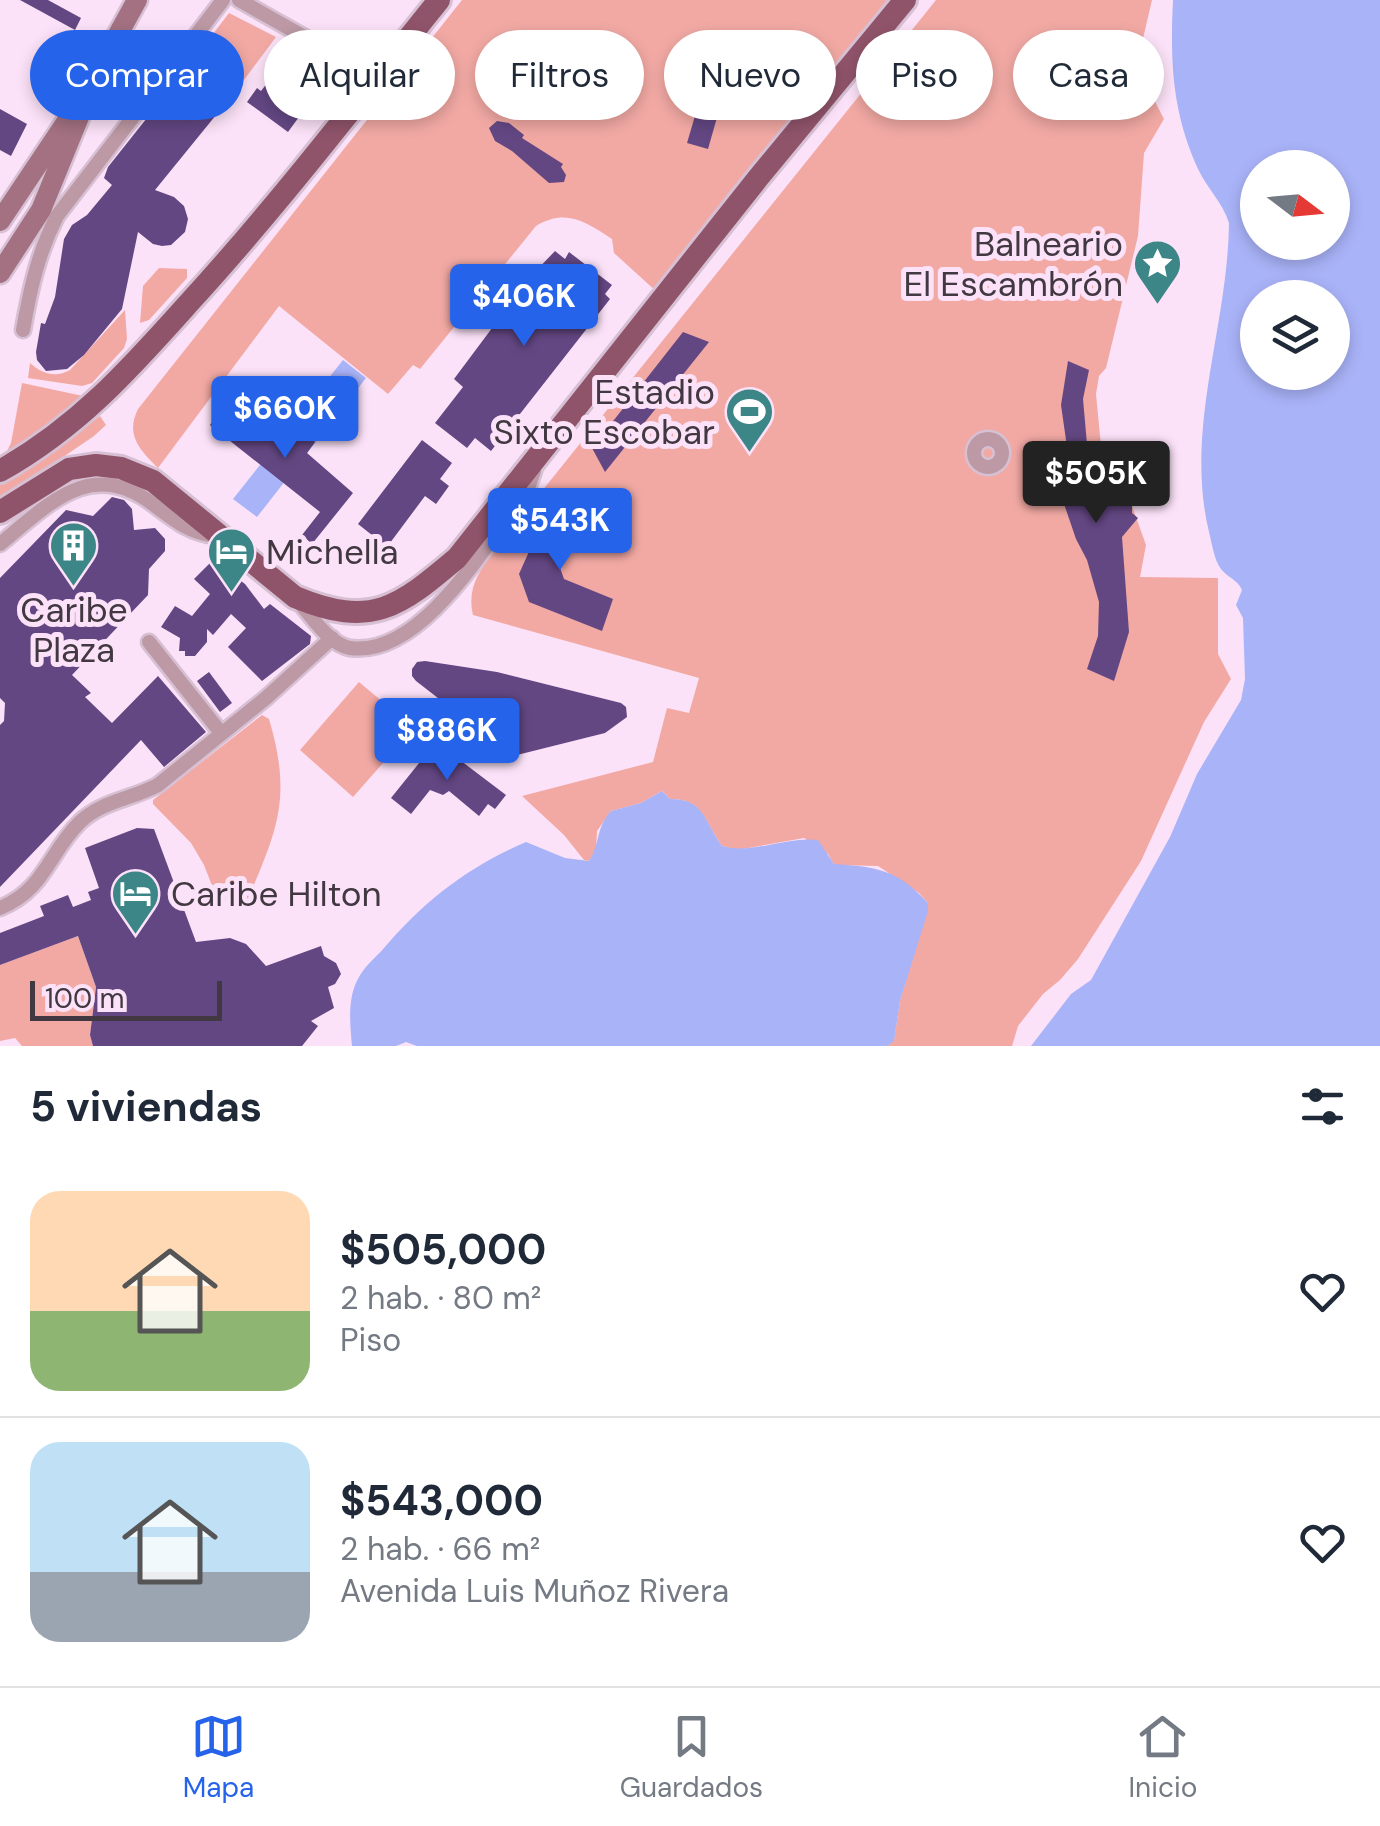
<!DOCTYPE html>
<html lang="es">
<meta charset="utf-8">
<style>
:root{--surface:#fff;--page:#f2f2f3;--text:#1f2937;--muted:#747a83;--line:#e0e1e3;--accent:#2563eb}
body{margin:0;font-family:"DM Sans",sans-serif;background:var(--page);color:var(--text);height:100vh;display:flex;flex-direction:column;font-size:38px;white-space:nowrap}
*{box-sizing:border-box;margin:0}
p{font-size:32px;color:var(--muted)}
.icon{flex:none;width:55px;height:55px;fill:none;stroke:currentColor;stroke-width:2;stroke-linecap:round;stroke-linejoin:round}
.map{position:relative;height:1046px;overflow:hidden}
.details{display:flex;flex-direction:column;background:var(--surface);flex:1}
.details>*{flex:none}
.guide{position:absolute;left:30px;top:30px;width:1320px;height:90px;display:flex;gap:20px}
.needle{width:65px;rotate:106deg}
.tools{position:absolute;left:1240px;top:150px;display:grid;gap:20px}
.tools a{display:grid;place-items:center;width:110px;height:110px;border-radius:50%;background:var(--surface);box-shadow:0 5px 15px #0003;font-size:50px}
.scale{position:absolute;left:30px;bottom:25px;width:192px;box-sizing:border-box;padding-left:10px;border:5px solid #423841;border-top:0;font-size:28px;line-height:35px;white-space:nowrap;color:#423841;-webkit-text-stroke:8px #fce2f8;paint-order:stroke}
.price{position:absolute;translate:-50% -85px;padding:0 22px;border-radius:10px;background:var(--accent);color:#fff;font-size:32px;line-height:65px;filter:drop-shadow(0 2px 5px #0008)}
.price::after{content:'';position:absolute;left:50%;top:60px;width:30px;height:22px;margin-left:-15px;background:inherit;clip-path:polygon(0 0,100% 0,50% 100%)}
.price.selected{background:#222;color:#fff}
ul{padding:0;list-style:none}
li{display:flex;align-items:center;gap:30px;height:250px;padding:0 30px}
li+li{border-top:2px solid var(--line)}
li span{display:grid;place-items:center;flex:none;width:280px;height:200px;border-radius:30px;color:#555}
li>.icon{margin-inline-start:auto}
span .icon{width:120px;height:120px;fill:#fffc;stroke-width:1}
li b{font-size:42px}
h2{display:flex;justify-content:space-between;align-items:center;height:120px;padding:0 30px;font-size:42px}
.chip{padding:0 35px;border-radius:45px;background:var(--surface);box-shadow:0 5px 15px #0003;font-size:35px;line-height:90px}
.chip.selected{background:var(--accent);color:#fff}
.tab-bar{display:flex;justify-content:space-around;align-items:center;height:140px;border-top:2px solid var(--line);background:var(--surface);font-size:28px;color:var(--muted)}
.tab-bar a{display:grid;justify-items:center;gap:5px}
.tab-bar .selected{color:var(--accent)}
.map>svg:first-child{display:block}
.green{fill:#f2a9a4}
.water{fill:#a9b3f8;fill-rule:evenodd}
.building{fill:#634783}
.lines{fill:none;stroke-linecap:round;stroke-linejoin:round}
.street-casing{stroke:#d7c0d3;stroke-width:19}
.secondary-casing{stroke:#d7c0d3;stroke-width:25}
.primary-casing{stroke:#d7c0d3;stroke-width:28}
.street{stroke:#bc99a4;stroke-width:14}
.secondary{stroke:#a37182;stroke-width:20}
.primary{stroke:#90546a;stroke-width:22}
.labels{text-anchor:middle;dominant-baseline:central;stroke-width:10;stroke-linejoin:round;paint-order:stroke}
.poi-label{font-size:35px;fill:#423841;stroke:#fce2f8;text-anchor:end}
</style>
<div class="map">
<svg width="1380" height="1046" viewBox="0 0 1380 1046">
<rect width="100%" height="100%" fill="#fce2f8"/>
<g class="green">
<path d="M462 0H887L657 292 614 253 612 239C586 222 566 208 536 226L420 369 413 365 388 394 279 306 158 468C140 450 125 435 138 409Z"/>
<path d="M936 0H1152L1134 77 1148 88 1164 119 1144 153 1138 236 1106 368 1099 376 1096 394 1104 477 1128 505 1132 506 1146 545 1140 577 1218 578V654L1231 679 1204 722 1141 861 1078 959 1060 980 1043 994 1018 1026 1012 1046H887L894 1040 900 1001 928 903 919 893 878 866 834 865 828 854 804 838 737 850 722 846C703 820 704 799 670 799L662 791 641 803 611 811 597 831 596 850 589 861 584 860 564 835 522 796 653 762 667 708 689 713 699 678 473 615C467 589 478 573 493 552Z"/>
<polygon points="229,13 276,37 238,88 197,55"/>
<polygon points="159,268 187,269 187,278 149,320 140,323 143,286"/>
<path d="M125 310 127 339 124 348 92 383 82 386 28 378 30 363C42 374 56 378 70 370Z"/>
<polygon points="22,383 83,396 53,425 4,457 11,443"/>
<polygon points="100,416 106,425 94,436 0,500 0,485 40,462"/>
<polygon points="359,682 414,728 353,797 300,750"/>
<path d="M262 715 269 719C292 797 278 828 248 899L231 905 216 896 204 865 191 843 153 804V800Z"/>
<polygon points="78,936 96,987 90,1035 93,1046 22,1046 15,1038 0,1041 0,965"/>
</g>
<g class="water">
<path d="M1173 0H1380V1046H1031L1071 994 1091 980 1170 837 1197 774 1241 700 1245 679 1243 618 1236 605 1242 590C1237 579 1228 578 1221 569 1214 560 1212 543 1209 532 1184 429 1228 326 1229 223 1223 203 1207 188 1198 169 1172 112 1170 61 1173 0ZM1258 168H1332V242H1258ZM1258 298H1332V372H1258Z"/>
<polygon points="343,360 366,378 257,517 233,499"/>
<path d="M662 791 670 799C705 799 703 820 722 846 752 855 786 836 818 840L834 864C877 867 897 869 928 903V911L900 1001 894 1041 887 1046H417L406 1042 396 1046H352C350 1024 347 997 359 977 365 966 376 957 384 948 424 901 469 866 526 842L565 858 589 861C601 842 595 829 611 811L641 803Z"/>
</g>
<g class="building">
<polygon points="20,0 48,0 81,18 75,30"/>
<polygon points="720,31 740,37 708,149 687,143"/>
<polygon points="770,49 805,76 792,93 786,88 779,98 750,77"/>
<polygon points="197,55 238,88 155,190 174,197 184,206 188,219 185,232 171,245 162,246 153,244 138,232 122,309 84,355 67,369 46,371 37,360 36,352 41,323 45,324 55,297 64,239 72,225 87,215 112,185 104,178 108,167"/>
<polygon points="282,64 301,79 310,65 331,79 317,96 321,99 312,110 307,106 288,132 247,102 257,88 261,91"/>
<polygon points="0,109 27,124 11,156 0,150"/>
<polygon points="497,121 509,123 524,135 522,138 563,164 561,167 566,175 564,182 549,183 512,151 495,141 489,128"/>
<polygon points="555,251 565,259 569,252 612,285 605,294 610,299 491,451 475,438 467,448 435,423 463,387 454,379 531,276"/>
<polygon points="683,332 709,342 605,472 592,448"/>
<polygon points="1068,361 1089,370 1083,399 1090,478 1099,470 1116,482 1126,492 1128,506 1132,506 1132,513 1138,518 1122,537 1129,632 1114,681 1087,669 1098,636 1099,602 1087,560 1076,539 1062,498 1059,448 1067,447 1061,405"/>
<polygon points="232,395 283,435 292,424 315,442 307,453 353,493 312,544 302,535 320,512 210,425"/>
<polygon points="422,440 452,463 440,479 449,486 436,504 425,496 387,547 358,524"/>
<polygon points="112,497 124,500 132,509 134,530 155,528 165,539 165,551 149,569 148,595 72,675 91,693 85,697 112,723 158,676 206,732 164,767 141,740 0,887 0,725 4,721 5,703 0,698 0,578 66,510 93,516"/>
<polygon points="553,498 581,514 558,562 564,579 613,599 602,631 529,602 519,574"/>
<polygon points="213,560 245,584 264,609 270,604 311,636 310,644 262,681 228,647 246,628 231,614 213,635 207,629 207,642 195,656 185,656 185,651 179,651 180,638 161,627 175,606 192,616 210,594 194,579"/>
<polygon points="425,661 497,672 621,703 626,707 627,717 605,733 513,756 416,681 412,676 412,669 417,662"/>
<polygon points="209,672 232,703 220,712 197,681"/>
<polygon points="436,742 506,795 495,809 488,804 479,816 449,791 443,795 430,790 411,814 391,798"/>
<polygon points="137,828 154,829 196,942 230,938 246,944 266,966 321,946 324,956 336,963 341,974 335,984 328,987 334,1008 311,1021 318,1026 302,1046 93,1046 90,1035 96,987 78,936 0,965 0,933 44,916 40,906 68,895 73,907 91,900 88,892 99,888 85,848"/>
</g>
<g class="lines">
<defs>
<g id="street">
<polyline points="239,0 377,78"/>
<path d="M23 330C30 290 38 253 57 216L223 0"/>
<circle cx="988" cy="453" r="14"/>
<path d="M0 544C50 503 91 457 154 505 174 520 189 533 215 536"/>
<path d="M299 602C311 616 330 645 350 648 423 658 489 539 528 488L534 471"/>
<polyline points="149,642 221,733"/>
<path d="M0 908C45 890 49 852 80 822 102 801 132 799 158 785L266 698 332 638"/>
</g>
<g id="secondary">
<polyline points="0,221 87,91 137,0"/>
<polyline points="0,273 41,210 79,117"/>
</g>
<g id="primary">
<path d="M0 471C78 427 128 371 187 305 276 208 356 103 439 0"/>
<path d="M0 512 69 469 96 465 121 468 153 481 295 597C372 629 399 607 457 558L758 178 905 0"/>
</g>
</defs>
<use href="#street" class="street-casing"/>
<use href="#secondary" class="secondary-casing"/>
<use href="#primary" class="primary-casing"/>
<use href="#street" class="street"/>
<use href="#secondary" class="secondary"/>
<use href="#primary" class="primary"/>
</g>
<defs>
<symbol id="sight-pin" viewBox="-11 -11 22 30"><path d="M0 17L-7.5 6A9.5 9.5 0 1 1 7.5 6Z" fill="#3d8688" stroke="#fce2f8"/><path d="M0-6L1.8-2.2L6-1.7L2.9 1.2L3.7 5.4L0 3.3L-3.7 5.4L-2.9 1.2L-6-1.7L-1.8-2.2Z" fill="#fff"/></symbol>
<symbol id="stadium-pin" viewBox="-11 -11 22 30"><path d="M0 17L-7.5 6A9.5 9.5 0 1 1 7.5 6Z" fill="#3d8688" stroke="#fce2f8"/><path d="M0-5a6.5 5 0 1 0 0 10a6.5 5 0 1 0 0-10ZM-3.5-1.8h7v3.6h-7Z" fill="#fff"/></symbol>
<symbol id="building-pin" viewBox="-11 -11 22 30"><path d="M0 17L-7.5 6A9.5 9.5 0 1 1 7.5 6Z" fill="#3d8688" stroke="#fce2f8"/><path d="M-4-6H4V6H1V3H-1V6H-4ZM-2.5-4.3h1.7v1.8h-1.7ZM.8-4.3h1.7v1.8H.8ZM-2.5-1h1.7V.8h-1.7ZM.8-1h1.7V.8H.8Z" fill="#fff"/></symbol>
<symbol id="hotel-pin" viewBox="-11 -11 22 30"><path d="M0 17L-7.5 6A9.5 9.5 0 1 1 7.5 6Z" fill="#3d8688" stroke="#fce2f8"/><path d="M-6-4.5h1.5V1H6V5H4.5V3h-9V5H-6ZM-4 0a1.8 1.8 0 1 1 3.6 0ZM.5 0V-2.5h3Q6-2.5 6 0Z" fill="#fff"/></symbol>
</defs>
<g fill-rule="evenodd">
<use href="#sight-pin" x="1130" y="236" width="55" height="75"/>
<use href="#stadium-pin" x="722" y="384" width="55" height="75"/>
<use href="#building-pin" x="46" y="518" width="55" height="75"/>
<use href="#hotel-pin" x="204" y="524" width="55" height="75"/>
<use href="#hotel-pin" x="108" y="866" width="55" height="75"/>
</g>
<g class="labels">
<g class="poi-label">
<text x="1123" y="244">Balneario<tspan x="1123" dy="40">El Escambrón</tspan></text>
<text x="715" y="392">Estadio<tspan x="715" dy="40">Sixto Escobar</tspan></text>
<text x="266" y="552" text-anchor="start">Michella</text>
<text x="74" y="610" text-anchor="middle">Caribe<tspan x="74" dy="40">Plaza</tspan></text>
<text x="171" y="894" text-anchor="start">Caribe Hilton</text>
</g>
</g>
</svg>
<div class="tools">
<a><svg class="needle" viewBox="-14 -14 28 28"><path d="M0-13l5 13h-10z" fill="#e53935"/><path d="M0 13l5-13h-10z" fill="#747a83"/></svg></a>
<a><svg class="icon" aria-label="layers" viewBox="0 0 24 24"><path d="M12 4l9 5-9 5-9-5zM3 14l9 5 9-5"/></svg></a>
</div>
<div class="scale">100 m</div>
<b class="price" style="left:524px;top:349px">$406K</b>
<b class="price" style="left:285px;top:461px">$660K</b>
<b class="price selected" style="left:1096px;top:526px">$505K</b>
<b class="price" style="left:560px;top:573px">$543K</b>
<b class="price" style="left:447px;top:783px">$886K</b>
<div class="guide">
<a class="chip selected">Comprar</a>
<a class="chip">Alquilar</a>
<a class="chip">Filtros</a>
<a class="chip">Nuevo</a>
<a class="chip">Piso</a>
<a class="chip">Casa</a>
</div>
</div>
<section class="details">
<h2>5 viviendas<svg class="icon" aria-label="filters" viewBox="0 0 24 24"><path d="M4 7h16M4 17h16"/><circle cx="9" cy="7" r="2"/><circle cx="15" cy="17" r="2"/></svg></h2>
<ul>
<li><span style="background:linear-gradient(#ffd9b3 60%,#8fb573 0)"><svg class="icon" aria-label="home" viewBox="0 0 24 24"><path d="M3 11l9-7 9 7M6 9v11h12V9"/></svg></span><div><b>$505,000</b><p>2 hab. · 80 m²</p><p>Piso</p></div><svg class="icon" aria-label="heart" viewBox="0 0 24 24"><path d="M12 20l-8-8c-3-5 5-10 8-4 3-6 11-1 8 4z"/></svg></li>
<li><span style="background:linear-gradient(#bfe0f5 65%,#9aa5b1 0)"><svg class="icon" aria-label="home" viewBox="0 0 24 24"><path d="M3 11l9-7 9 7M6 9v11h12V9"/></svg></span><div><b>$543,000</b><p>2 hab. · 66 m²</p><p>Avenida Luis Muñoz Rivera</p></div><svg class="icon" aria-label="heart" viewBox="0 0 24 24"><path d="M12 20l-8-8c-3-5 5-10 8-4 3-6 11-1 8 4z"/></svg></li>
</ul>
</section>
<nav class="tab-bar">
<a class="selected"><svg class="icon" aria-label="map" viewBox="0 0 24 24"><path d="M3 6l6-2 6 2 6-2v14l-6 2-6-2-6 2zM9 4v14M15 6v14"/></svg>Mapa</a>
<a><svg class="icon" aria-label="saved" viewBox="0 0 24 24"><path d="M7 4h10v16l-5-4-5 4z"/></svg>Guardados</a>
<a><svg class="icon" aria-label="home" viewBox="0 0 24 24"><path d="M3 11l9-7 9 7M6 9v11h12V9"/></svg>Inicio</a>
</nav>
